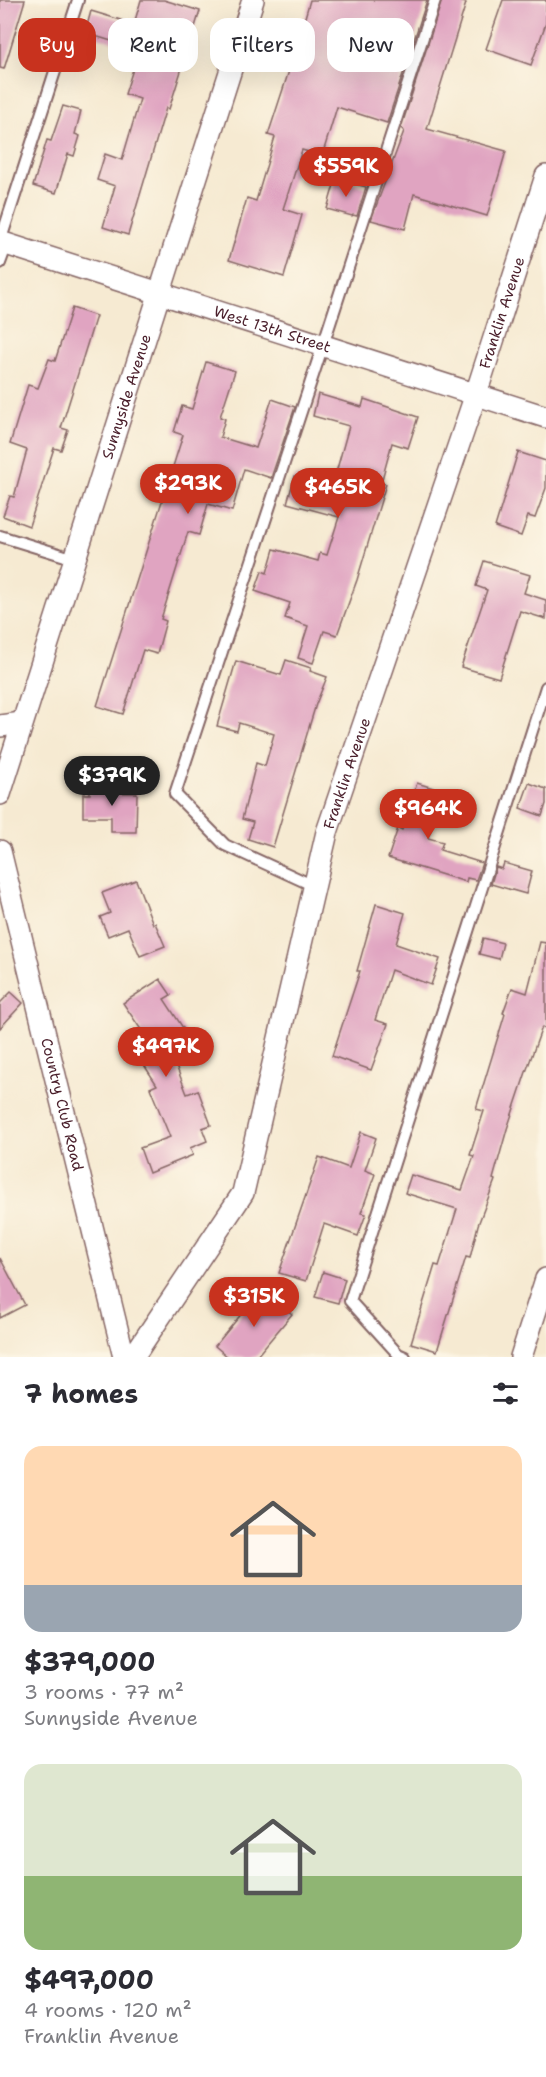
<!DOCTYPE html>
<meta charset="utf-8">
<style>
:root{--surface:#fff;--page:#f7f7f7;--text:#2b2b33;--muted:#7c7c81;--accent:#c8321e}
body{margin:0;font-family:"Shantell Sans",sans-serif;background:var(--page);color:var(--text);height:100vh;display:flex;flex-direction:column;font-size:22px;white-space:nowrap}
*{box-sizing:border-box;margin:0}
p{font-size:20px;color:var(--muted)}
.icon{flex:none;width:33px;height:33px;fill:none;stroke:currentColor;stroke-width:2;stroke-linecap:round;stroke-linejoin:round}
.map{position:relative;height:1357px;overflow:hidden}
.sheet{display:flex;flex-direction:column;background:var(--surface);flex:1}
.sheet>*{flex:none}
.banner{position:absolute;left:18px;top:18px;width:510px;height:54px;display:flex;gap:12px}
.price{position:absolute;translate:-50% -51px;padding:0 14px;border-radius:21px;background:var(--accent);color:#fff;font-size:20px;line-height:39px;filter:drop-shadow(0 2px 3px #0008)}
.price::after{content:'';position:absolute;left:50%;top:36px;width:18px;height:14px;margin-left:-9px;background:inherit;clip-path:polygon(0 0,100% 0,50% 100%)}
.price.selected{background:#222;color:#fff}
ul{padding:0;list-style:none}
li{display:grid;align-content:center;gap:12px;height:318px;padding:0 24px}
li span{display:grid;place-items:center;height:186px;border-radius:18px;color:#555}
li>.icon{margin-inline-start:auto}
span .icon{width:108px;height:108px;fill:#fffc;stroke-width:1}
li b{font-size:26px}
h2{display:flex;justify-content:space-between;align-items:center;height:72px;padding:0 24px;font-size:26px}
.chip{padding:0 21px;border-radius:18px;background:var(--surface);box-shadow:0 6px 24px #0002;font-size:21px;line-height:54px}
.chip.selected{background:var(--accent);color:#fff}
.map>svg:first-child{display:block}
.building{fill:#e0a4c1}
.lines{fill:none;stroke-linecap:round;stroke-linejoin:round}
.lane-casing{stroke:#866665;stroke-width:14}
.street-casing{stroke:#866665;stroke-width:24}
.lane{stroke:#fff;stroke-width:10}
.street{stroke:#fff;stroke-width:21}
.labels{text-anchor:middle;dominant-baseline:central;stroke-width:4.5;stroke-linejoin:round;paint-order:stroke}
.street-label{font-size:15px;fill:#4a1f2b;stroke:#fcf5e5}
</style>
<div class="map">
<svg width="546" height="1357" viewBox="0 0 546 1357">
<rect width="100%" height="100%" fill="#fcf5e5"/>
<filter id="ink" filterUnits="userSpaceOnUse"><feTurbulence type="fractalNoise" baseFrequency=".0167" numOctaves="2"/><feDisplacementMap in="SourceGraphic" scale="12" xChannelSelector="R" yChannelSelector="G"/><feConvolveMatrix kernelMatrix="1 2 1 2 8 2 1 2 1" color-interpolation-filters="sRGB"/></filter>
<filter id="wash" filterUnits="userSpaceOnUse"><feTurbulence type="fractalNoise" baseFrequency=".008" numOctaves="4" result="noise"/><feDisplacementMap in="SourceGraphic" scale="24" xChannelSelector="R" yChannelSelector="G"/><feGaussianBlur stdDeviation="1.35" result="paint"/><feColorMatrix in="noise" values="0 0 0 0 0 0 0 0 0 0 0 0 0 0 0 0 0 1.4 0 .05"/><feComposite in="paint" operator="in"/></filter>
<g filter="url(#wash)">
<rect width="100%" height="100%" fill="#f6ead2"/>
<g id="blocks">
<g class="building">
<polygon points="0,0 25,0 4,69 0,68"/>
<polygon points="141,0 164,0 200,11 169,109 166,108 128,235 103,227 115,186 97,180 105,154 122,160 140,99 125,94 135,63 123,59 128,46 85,33 91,11 134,24"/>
<polygon points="310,0 427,0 387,123 337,107 322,156 302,150 283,209 302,215 284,277 229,260 247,198 256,201 275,137 268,135 303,28 302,28"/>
<polygon points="442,0 456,0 466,3 427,129 506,151 487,216 414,194 405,229 371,220 404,131 401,128"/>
<polygon points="503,0 546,0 546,23 531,65 486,49"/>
<polygon points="63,106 81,111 75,134 80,136 74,156 68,154 56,193 33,186 47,140 51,141"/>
<polygon points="336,178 366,187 357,216 353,215 352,216 327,209"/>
<polygon points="72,308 96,316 61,428 68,430 61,450 54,448 29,526 3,516 10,496 14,497 27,450 10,444 28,385 38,388 49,359 55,361"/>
<polygon points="206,362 235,371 220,417 225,419 220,437 256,448 272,399 295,407 271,478 244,469 232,511 208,504 199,535 188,532 161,619 166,621 157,654 143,650 123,714 97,706 183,435 174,432 182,406 192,409"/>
<polygon points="318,394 362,407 364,399 418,417 408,448 392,443 381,483 386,484 357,580 337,635 324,631 313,663 298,658 308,626 285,618 290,603 255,591 262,571 267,573 274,549 318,561 320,553 327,555 339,517 287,503 295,476 332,487 349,426 313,416"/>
<polygon points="518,452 546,461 546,488 535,518 528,516 521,536 495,527"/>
<polygon points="484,561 530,575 524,593 546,600 546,619 520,611 499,678 461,667 487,590 476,586"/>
<polygon points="286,660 311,668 310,671 327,677 316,704 273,847 248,839 253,822 242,819 256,763 265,766 274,734 239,723 237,731 217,726 236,661 281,675"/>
<polygon points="90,782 109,783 108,793 137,793 136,832 111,832 111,817 83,817 83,794 90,794"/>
<polygon points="417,783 443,791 428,838 443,842 440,850 482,863 476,880 467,878 466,882 388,858 398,828 402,830"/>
<polygon points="529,783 546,789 546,804 542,816 520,808"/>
<polygon points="504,863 532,871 526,894 491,884 496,867 502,869"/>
<polygon points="136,880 153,924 155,923 165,946 140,956 128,928 108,936 100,917 110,913 102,893"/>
<polygon points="376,904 405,913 396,944 440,959 431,985 391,970 375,1020 388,1024 371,1070 332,1056 360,971 357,971"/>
<polygon points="483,938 503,943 499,959 479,954"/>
<polygon points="540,942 546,943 546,1029 542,1027 526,1072 507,1129 493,1179 495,1180 478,1225 470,1258 466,1257 437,1351 411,1343 435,1265 439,1266 457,1209 405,1193 411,1175 462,1190 474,1156 470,1155 484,1111 476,1109 505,1014 503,1013 512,988 527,993"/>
<polygon points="160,979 171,995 164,999 189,1037 170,1050 187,1094 198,1090 211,1125 202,1128 207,1141 190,1148 193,1155 149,1173 140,1148 170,1137 150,1088 157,1085 128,1040 142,1031 123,1003"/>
<polygon points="11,992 23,1003 0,1028 0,1003"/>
<polygon points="361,1132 376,1138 365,1170 375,1174 361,1213 366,1214 358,1236 324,1224 306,1281 279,1273 319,1157 349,1168"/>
<polygon points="0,1258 25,1305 0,1318"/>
<polygon points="323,1272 345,1279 338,1303 315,1297"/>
<polygon points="262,1289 292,1314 256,1357 228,1357 215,1346"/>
</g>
</g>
</g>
<g filter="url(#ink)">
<use href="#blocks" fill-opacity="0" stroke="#866665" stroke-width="1.5"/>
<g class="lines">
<defs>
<g id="lane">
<polyline points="0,242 78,0"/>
<polyline points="0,263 7,244"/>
<polyline points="0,536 75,559"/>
<polyline points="314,886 225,845 175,794 323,345 435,0"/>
<polyline points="405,1357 398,1354 350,1301 546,687"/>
</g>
<g id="street">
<path id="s1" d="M0 242 546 417"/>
<polyline points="0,726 22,723"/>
<path id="s2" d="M0 794 253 0"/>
<path id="s3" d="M0 851 124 1357"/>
<path id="s4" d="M133 1357 243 1193 327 832 476 394 546 176"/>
<polyline points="521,1357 546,1279"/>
</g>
</defs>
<use href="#lane" class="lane-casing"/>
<use href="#street" class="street-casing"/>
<use href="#lane" class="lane"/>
<use href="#street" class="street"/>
</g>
</g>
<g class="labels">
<g class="street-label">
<text stroke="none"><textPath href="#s4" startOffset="1116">Franklin Avenue</textPath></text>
<text stroke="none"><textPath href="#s1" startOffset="286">West 13th Street</textPath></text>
<text stroke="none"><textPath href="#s2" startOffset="417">Sunnyside Avenue</textPath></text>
<text stroke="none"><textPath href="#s4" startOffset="630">Franklin Avenue</textPath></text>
<text stroke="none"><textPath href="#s3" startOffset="261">Country Club Road</textPath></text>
</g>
</g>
</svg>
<b class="price" style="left:346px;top:198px">$559K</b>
<b class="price" style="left:188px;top:515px">$293K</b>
<b class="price" style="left:338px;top:519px">$465K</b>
<b class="price selected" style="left:112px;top:807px">$379K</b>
<b class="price" style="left:428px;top:840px">$964K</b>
<b class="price" style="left:166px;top:1078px">$497K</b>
<b class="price" style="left:254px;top:1328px">$315K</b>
<div class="banner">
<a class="chip selected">Buy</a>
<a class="chip">Rent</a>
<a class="chip">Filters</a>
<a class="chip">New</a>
</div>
</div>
<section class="sheet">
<h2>7 homes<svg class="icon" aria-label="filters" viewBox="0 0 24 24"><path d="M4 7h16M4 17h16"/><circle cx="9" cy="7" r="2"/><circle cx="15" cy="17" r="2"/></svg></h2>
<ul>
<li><span style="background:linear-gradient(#ffd9b3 75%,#9aa5b1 0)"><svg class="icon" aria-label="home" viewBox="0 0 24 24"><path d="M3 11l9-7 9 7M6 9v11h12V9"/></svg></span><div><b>$379,000</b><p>3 rooms · 77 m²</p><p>Sunnyside Avenue</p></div></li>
<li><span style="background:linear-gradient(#dfe7d0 60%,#8fb573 0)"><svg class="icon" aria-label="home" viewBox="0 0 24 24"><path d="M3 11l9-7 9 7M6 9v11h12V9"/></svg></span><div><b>$497,000</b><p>4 rooms · 120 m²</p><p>Franklin Avenue</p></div></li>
</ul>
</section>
